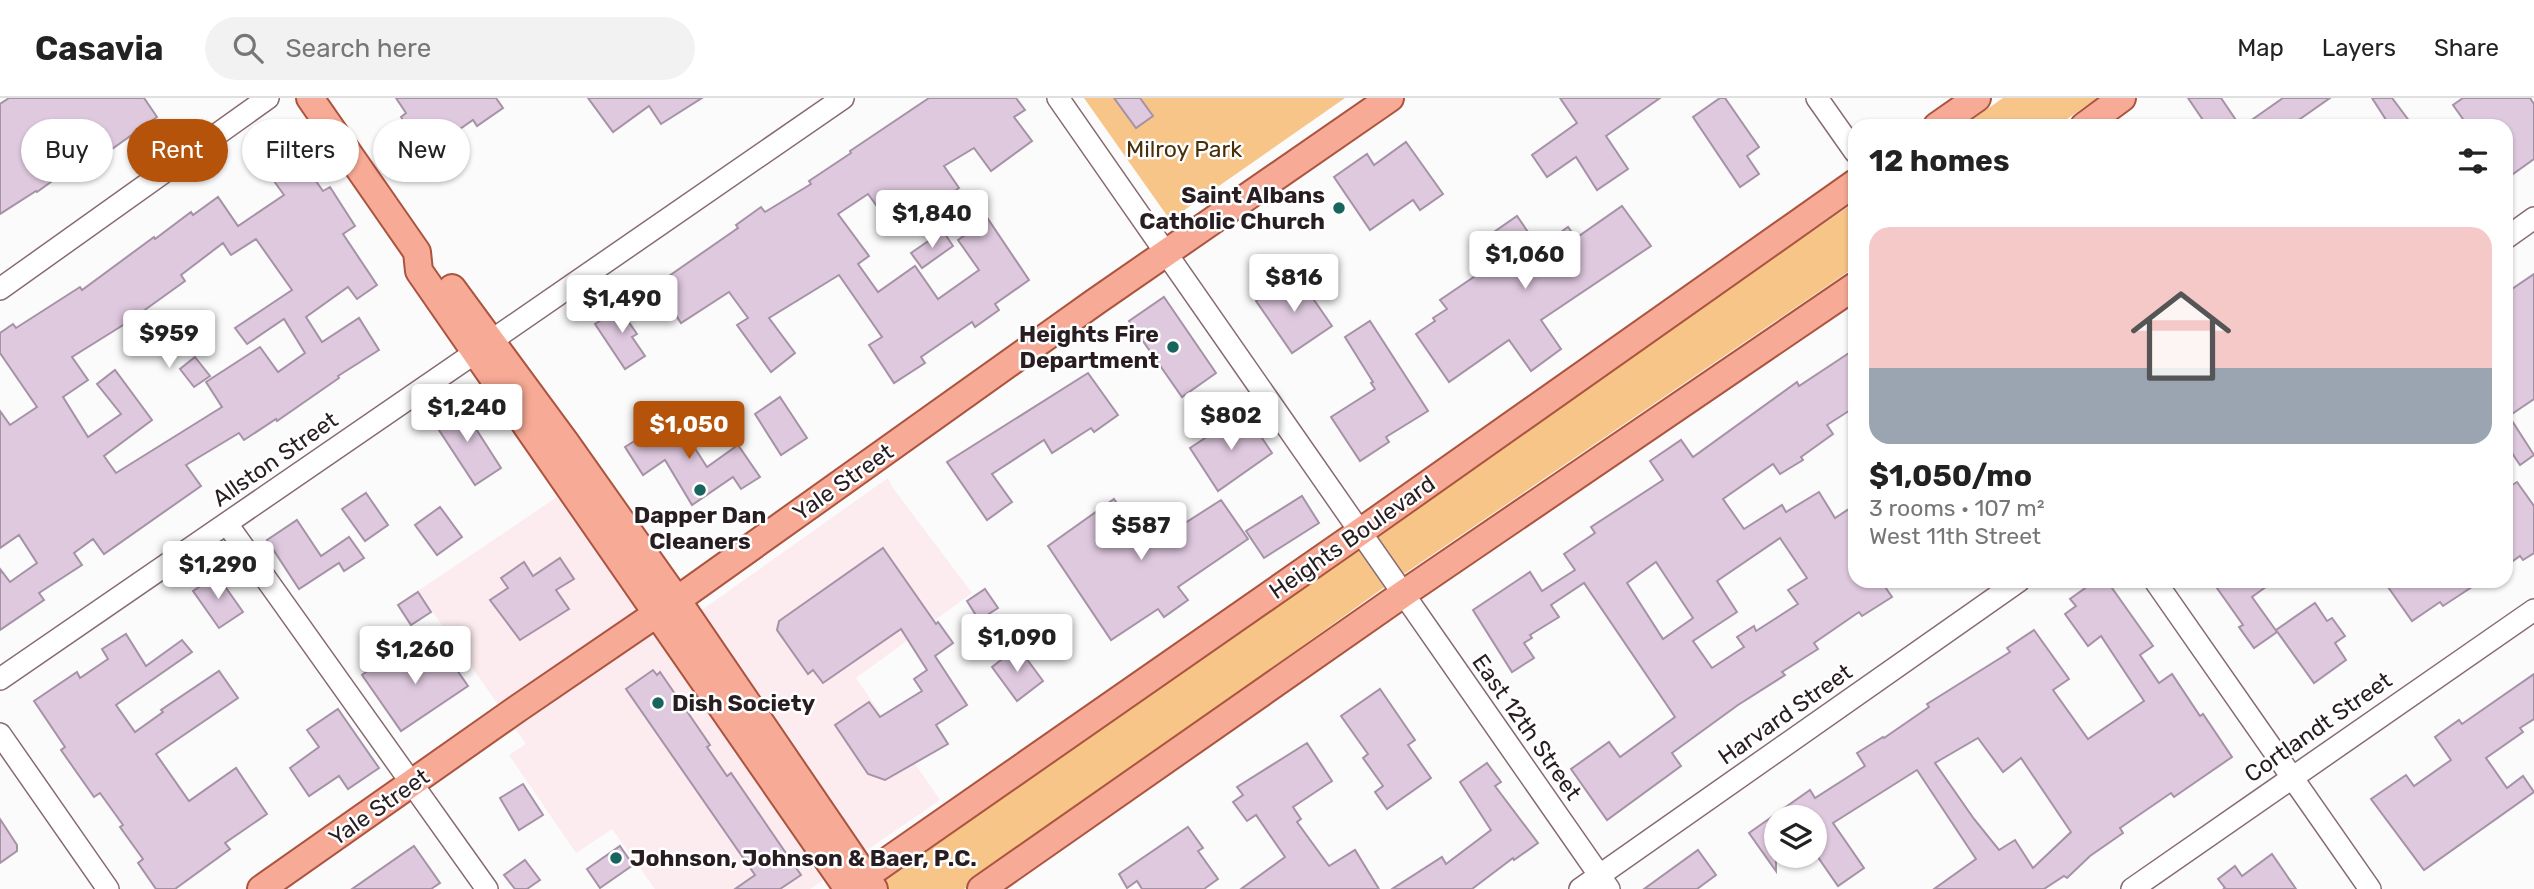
<!DOCTYPE html>
<meta charset="utf-8">
<style>
:root{--surface:#fff;--page:#f2f2f2;--text:#222;--muted:#767676;--line:#e0e0e0;--accent:#b45309}
body{margin:0;font-family:Rubik,sans-serif;background:var(--page);color:var(--text);height:100vh;display:flex;flex-direction:column;font-size:26px;white-space:nowrap}
*{box-sizing:border-box;margin:0}
p{font-size:23px;color:var(--muted)}
.icon{flex:none;width:38px;height:38px;fill:none;stroke:currentColor;stroke-width:2;stroke-linecap:round;stroke-linejoin:round}
.map{position:relative;flex:1;overflow:hidden}
.drawer{position:absolute;left:1848px;top:21px;width:665px;height:469px;display:flex;flex-direction:column;background:var(--surface);border-radius:21px;box-shadow:0 2px 5px #0004}
.drawer>*{flex:none}
.banner{position:absolute;left:21px;top:21px;width:665px;height:63px;display:flex;gap:14px}
.buttons{position:absolute;left:1764px;top:707px;display:grid;gap:14px}
.buttons a{display:grid;place-items:center;width:63px;height:63px;border-radius:50%;background:var(--surface);box-shadow:0 2px 5px #0004;font-size:35px}
.price{position:absolute;translate:-50% -60px;padding:0 16px;border-radius:7px;background:#fff;color:#222;font-size:23px;line-height:46px;filter:drop-shadow(0 2px 4px #0008)}
.price::after{content:'';position:absolute;left:50%;top:42px;width:21px;height:16px;margin-left:-10px;background:inherit;clip-path:polygon(0 0,100% 0,50% 100%)}
.price.selected{background:var(--accent);color:#fff}
ul{padding:0;list-style:none}
li{display:grid;align-content:center;gap:14px;height:371px;padding:0 21px}
li span{display:grid;place-items:center;height:217px;border-radius:21px;color:#555}
li>.icon{margin-inline-start:auto}
span .icon{width:126px;height:126px;fill:#fffc;stroke-width:1}
li b{font-size:30px}
h2{display:flex;justify-content:space-between;align-items:center;height:84px;padding:0 21px;font-size:30px}
.chip{padding:0 24px;border-radius:32px;background:var(--surface);box-shadow:0 2px 5px #0004;font-size:24px;line-height:63px}
.chip.selected{background:var(--accent);color:#fff}
header{display:flex;align-items:center;gap:42px;box-sizing:border-box;height:98px;padding:0 35px;background:var(--surface);border-bottom:2px solid var(--line)}
header strong{font-size:33px}
nav{display:flex;gap:38px;margin-inline-start:auto;font-size:24px}
.search{width:490px;height:63px;background:var(--page);display:flex;align-items:center;gap:18px;box-sizing:border-box;padding:0 24px;border-radius:38px;color:var(--muted);font-size:26px}
.map>svg:first-child{display:block}
.built{fill:#fcebef}
.green{fill:#f8c588}
.building{fill:#dfc9df;stroke:#a692a6;stroke-width:2;fill-rule:evenodd}
.lines{fill:none;stroke-linecap:round;stroke-linejoin:round}
.minor-casing{stroke:#886b72;stroke-width:24}
.major-casing{stroke:#ab543f;stroke-width:30}
.minor{stroke:#fff;stroke-width:21}
.major{stroke:#f7aa95;stroke-width:26}
.poi-dot{fill:#18645e;stroke:#fff;stroke-width:2.5}
.labels{text-anchor:middle;dominant-baseline:central;stroke-width:5;stroke-linejoin:round;paint-order:stroke}
.park-label{font-size:23px;fill:#492f09;stroke:#fff}
.poi-label{font-size:23px;font-weight:bold;fill:#281d20;stroke:#fff;text-anchor:end}
.street-label{font-size:23px;fill:#281d20;stroke:#fff}
</style>
<header>
<strong>Casavia</strong>
<div class="search"><svg class="icon" aria-label="search" viewBox="0 0 24 24"><circle cx="10" cy="10" r="6"/><path d="M15 15l6 6"/></svg>Search here</div>
<nav><a>Map</a><a>Layers</a><a>Share</a></nav>
</header>
<div class="map">
<svg width="2534" height="791" viewBox="0 0 2534 791">
<rect width="100%" height="100%" fill="#fbfbfb"/>
<polygon class="built" points="888,380 893,390 972,495 856,580 940,702 810,791 655,791 612,731 576,755 509,657 526,646 418,493 557,399 658,543"/>
<g class="green">
<polygon points="1084,0 1345,0 1170,122"/>
<polygon points="2003,0 2097,0 2057,28 1963,28"/>
<polygon points="1855,104 1855,169 1379,493 964,791 871,791 1384,429"/>
</g>
<g class="building">
<polygon points="9,0 144,0 157,19 95,63 90,56 37,94 36,93 0,116 0,6"/>
<polygon points="396,0 496,0 503,10 477,28 473,22 431,51 416,29 410,32 401,19 406,15"/>
<polygon points="588,0 702,0 661,26 649,8 613,34"/>
<polygon points="929,0 1016,0 1025,12 1014,19 1032,43 991,73 974,50 944,68 959,90 932,108 929,103 893,130 868,96 838,116 869,158 858,166 878,194 915,168 938,201 979,172 958,142 988,121 1029,182 995,206 999,212 975,229 972,224 921,259 925,265 894,285 869,247 882,239 839,177 769,220 795,255 771,274 737,227 748,220 729,194 681,225 656,187 738,130 736,127 761,109 765,114 811,86 809,83 851,55 850,53"/>
<polygon points="1114,0 1140,0 1153,18 1136,30"/>
<polygon points="1560,0 1660,0 1606,38 1628,71 1597,92 1576,59 1547,79 1532,57 1577,25"/>
<polygon points="1720,0 1725,0 1759,49 1747,58 1759,76 1740,89 1693,19"/>
<polygon points="2188,0 2221,0 2240,28 2207,28"/>
<polygon points="2283,0 2330,0 2290,28 2243,28"/>
<polygon points="2372,0 2392,0 2413,28 2390,28"/>
<polygon points="2463,0 2530,0 2534,6 2534,61 2506,81 2506,28 2468,28 2453,7"/>
<polygon points="1406,44 1443,96 1420,112 1413,102 1370,132 1334,79 1367,56 1374,67"/>
<path d="M289 45 323 93 330 89 355 128 343 136 377 187 357 201 348 189 306 219 322 244 359 220 379 252 338 278 339 280 277 323 276 321 244 342 239 335 186 367 201 388 104 456 93 441 74 455 82 467 39 495 44 502 0 532V471L10 484 37 465 19 437 0 450V313L10 327 37 309 0 255V235L13 226 16 230 80 189 82 192 154 139 155 141 191 114 193 117 218 99 238 128 284 97 261 65ZM256 141 292 192 235 230 247 246 284 221 305 255 278 274 260 249 206 284 222 309 116 375 104 358 152 322 115 272 97 286 121 316 88 339 63 299 88 282 72 259 128 224 185 183 181 177 223 145 231 157Z"/>
<polygon points="1622,108 1651,148 1541,222 1561,251 1531,273 1509,242 1449,284 1416,236 1435,223 1433,220 1447,211 1440,202 1484,172 1475,160 1490,149 1484,141 1517,118 1539,150 1568,129 1576,140"/>
<polygon points="943,133 953,148 922,170 911,155"/>
<polygon points="1296,176 1332,228 1292,255 1256,203"/>
<polygon points="2534,176 2534,301 2509,318 2534,357 2520,367 2506,346 2506,195"/>
<polygon points="1164,199 1216,275 1182,299 1129,223"/>
<polygon points="631,203 639,216 628,223 637,236 632,239 645,258 625,271 595,226"/>
<polygon points="1370,223 1428,313 1386,339 1389,344 1360,363 1331,319 1375,291 1371,285 1373,284 1345,239"/>
<path d="M1855 251V309L1827 327 1833 336 1801 359 1803 362 1780 376 1773 366 1723 401 1744 431 1782 407 1786 414 1819 394 1835 420 1855 407V483H1881L1892 499 1862 518 1859 514 1814 545 1818 551 1782 574 1785 577 1738 607 1672 655 1681 668 1607 722 1571 671 1609 644 1620 659 1675 619 1584 485 1551 507 1559 519 1530 537 1532 540 1524 545 1534 560 1512 574 1473 512 1530 474 1542 493 1575 472 1564 456 1595 435 1591 429 1663 382 1650 363 1681 342 1693 359 1797 284 1799 288ZM1780 440 1807 480 1788 492 1798 506 1756 533 1754 528 1737 539 1744 549 1712 570 1693 543 1737 514 1717 483ZM1656 464 1693 520 1663 541 1627 485Z"/>
<polygon points="195,259 210,278 194,289 180,271"/>
<polygon points="1088,275 1118,317 1094,334 1091,330 1052,355 1044,342 992,376 1012,404 987,422 947,364"/>
<polygon points="780,299 807,340 781,357 755,316"/>
<polygon points="460,306 501,370 475,387 433,323"/>
<polygon points="1240,317 1249,331 1254,328 1272,355 1218,393 1190,350"/>
<polygon points="674,318 707,369 738,347 760,379 741,391 733,379 692,407 665,362 643,377 625,349"/>
<polygon points="2517,384 2534,408 2534,455 2523,462 2520,458 2506,468 2506,391"/>
<polygon points="366,395 388,427 365,443 342,411"/>
<polygon points="1302,398 1319,425 1264,460 1246,433"/>
<polygon points="1114,401 1128,421 1137,415 1157,443 1221,402 1248,441 1178,489 1188,502 1164,519 1158,511 1111,542 1048,448"/>
<polygon points="440,409 462,439 437,457 415,427"/>
<polygon points="297,422 321,458 349,439 364,460 344,473 339,465 299,491 267,442"/>
<polygon points="883,450 936,526 938,524 953,545 935,558 967,607 936,627 948,646 885,682 868,676 835,627 869,604 880,619 922,593 914,581 927,572 901,531 823,585 813,572 808,576 777,532 779,523"/>
<polygon points="560,460 574,481 556,492 569,511 520,542 490,502 508,490 501,480 524,464 533,478"/>
<polygon points="217,477 243,514 219,530 193,493"/>
<path d="M2095 483H2107L2153 548 2140 557 2159 585 2172 576 2200 618 2203 616 2232 659 2174 699 2171 695 2120 730 2123 735 2090 758 2067 780 2064 778 2044 791H1934L1976 761 1917 672 1833 725 1864 770 1838 788 1815 755V719H1776V773L1749 735 1810 692 1815 700 1865 668 1857 655 1883 639 1884 640 1929 609 1927 606 2010 554 2007 550 2034 532 2069 581 2053 592 2088 641 2144 603 2101 538 2088 548 2065 516 2076 508 2070 501ZM1978 640 2003 674 2021 660 2071 734 2033 770 2015 742 1999 752 1974 721 1935 665Z"/>
<polygon points="2212,483 2274,483 2252,499 2277,534 2254,550 2239,529 2243,527"/>
<polygon points="2396,483 2481,483 2443,508 2440,504 2412,523 2388,489"/>
<polygon points="985,491 998,510 979,522 967,503"/>
<polygon points="418,494 431,514 411,527 398,507"/>
<polygon points="2315,505 2327,523 2332,520 2345,538 2335,545 2346,562 2314,585 2276,532"/>
<polygon points="126,536 146,568 182,542 192,554 116,607 135,634 163,614 161,612 219,573 238,600 156,656 189,703 236,670 267,716 225,745 230,751 175,791 156,791 138,765 143,761 120,729 123,727 100,695 94,699 61,652 65,649 34,603 77,574 80,580 108,561 102,551"/>
<polygon points="439,546 468,588 401,633 362,577 388,558 399,573"/>
<polygon points="1018,549 1043,583 1017,603 992,569"/>
<polygon points="653,572 657,577 660,574 710,647 707,649 727,678 731,675 801,777 780,791 735,791 755,777 626,591"/>
<polygon points="2534,576 2534,621 2520,630 2523,634 2486,660 2507,690 2523,678 2534,694 2424,772 2371,701 2406,677 2414,688 2451,662 2435,639 2459,622 2462,626"/>
<polygon points="1380,591 1415,642 1408,647 1431,680 1387,711 1375,694 1383,688 1363,660 1368,656 1341,618"/>
<polygon points="338,611 379,670 348,691 339,678 309,698 290,670 319,649 307,632"/>
<polygon points="1307,645 1332,683 1293,709 1301,721 1297,724 1329,768 1355,752 1379,791 1241,791 1285,759 1256,717 1247,723 1233,704 1243,697 1237,689"/>
<polygon points="1487,665 1501,684 1495,688 1538,745 1514,762 1513,760 1472,791 1392,791 1442,759 1446,766 1491,732 1460,684"/>
<polygon points="523,686 543,717 519,732 500,700"/>
<polygon points="0,721 17,747 17,753 0,765"/>
<polygon points="1188,729 1203,750 1198,753 1218,781 1204,791 1142,791 1137,783 1127,790 1119,776"/>
<polygon points="414,748 440,785 431,791 352,791"/>
<polygon points="620,748 633,767 600,790 587,771"/>
<polygon points="1698,752 1716,777 1697,791 1644,791"/>
<polygon points="2272,756 2296,791 2223,791 2225,790 2218,781 2235,768 2242,778"/>
<polygon points="525,762 540,782 527,791 515,791 504,777"/>
</g>
<g class="lines">
<defs>
<g id="minor">
<polyline points="1058,0 1609,791"/>
<polyline points="1817,0 1855,54"/>
<polyline points="2506,140 2534,120"/>
<polyline points="0,191 268,0"/>
<polyline points="491,243 843,0"/>
<polyline points="227,426 487,791"/>
<polyline points="2155,483 2370,791"/>
<polyline points="0,581 476,254"/>
<polyline points="0,636 108,791"/>
<polyline points="1580,791 2019,483"/>
<polyline points="2132,791 2534,512"/>
</g>
<g id="major">
<polyline points="310,0 417,154 419,173 848,791"/>
<polyline points="1937,28 1977,0"/>
<polyline points="2084,28 2122,0"/>
<polyline points="452,190 566,345 677,502 874,791"/>
<polyline points="261,791 517,611 684,497 1095,204 1390,0"/>
<polyline points="847,791 1360,434 1855,85"/>
<polyline points="981,791 1403,496 1855,188"/>
</g>
</defs>
<use href="#minor" class="minor-casing"/>
<use href="#major" class="major-casing"/>
<use href="#minor" class="minor"/>
<use href="#major" class="major"/>
</g>
<g class="poi-dot">
<circle cx="1339" cy="110" r="7"/>
<circle cx="1173" cy="249" r="7"/>
<circle cx="700" cy="392" r="7"/>
<circle cx="658" cy="605" r="7"/>
<circle cx="616" cy="760" r="7"/>
</g>
<g class="labels">
<g class="park-label">
<text x="1184" y="51">Milroy Park</text>
</g>
<g class="poi-label">
<text x="1325" y="97">Saint Albans<tspan x="1325" dy="26">Catholic Church</tspan></text>
<text x="1159" y="236">Heights Fire<tspan x="1159" dy="26">Department</tspan></text>
<text x="700" y="417" text-anchor="middle">Dapper Dan<tspan x="700" dy="26">Cleaners</tspan></text>
<text x="672" y="605" text-anchor="start">Dish Society</text>
<text x="630" y="760" text-anchor="start">Johnson, Johnson &amp; Baer, P.C.</text>
</g>
<g class="street-label">
<text transform="translate(275 361) rotate(-35)">Allston Street</text>
<text transform="translate(843 384) rotate(-35)">Yale Street</text>
<text transform="translate(1352 439) rotate(-35)">Heights Boulevard</text>
<text transform="translate(1785 616) rotate(-35)">Harvard Street</text>
<text transform="translate(1527 629) rotate(55)">East 12th Street</text>
<text transform="translate(2318 629) rotate(-35)">Cortlandt Street</text>
<text transform="translate(379 709) rotate(-35)">Yale Street</text>
</g>
</g>
</svg>
<div class="buttons">
<a><svg class="icon" aria-label="layers" viewBox="0 0 24 24"><path d="M12 4l9 5-9 5-9-5zM3 14l9 5 9-5"/></svg></a>
</div>
<b class="price" style="left:932px;top:152px">$1,840</b>
<b class="price" style="left:1525px;top:193px">$1,060</b>
<b class="price" style="left:1294px;top:216px">$816</b>
<b class="price" style="left:622px;top:237px">$1,490</b>
<b class="price" style="left:169px;top:272px">$959</b>
<b class="price" style="left:467px;top:346px">$1,240</b>
<b class="price" style="left:1231px;top:354px">$802</b>
<b class="price selected" style="left:689px;top:363px">$1,050</b>
<b class="price" style="left:1141px;top:464px">$587</b>
<b class="price" style="left:218px;top:503px">$1,290</b>
<b class="price" style="left:1017px;top:576px">$1,090</b>
<b class="price" style="left:415px;top:588px">$1,260</b>
<div class="banner">
<a class="chip">Buy</a>
<a class="chip selected">Rent</a>
<a class="chip">Filters</a>
<a class="chip">New</a>
</div>
<section class="drawer">
<h2>12 homes<svg class="icon" aria-label="filters" viewBox="0 0 24 24"><path d="M4 7h16M4 17h16"/><circle cx="9" cy="7" r="2"/><circle cx="15" cy="17" r="2"/></svg></h2>
<ul>
<li><span style="background:linear-gradient(#f6c9c9 65%,#9aa5b1 0)"><svg class="icon" aria-label="home" viewBox="0 0 24 24"><path d="M3 11l9-7 9 7M6 9v11h12V9"/></svg></span><div><b>$1,050/mo</b><p>3 rooms · 107 m²</p><p>West 11th Street</p></div></li>
</ul>
</section>
</div>
